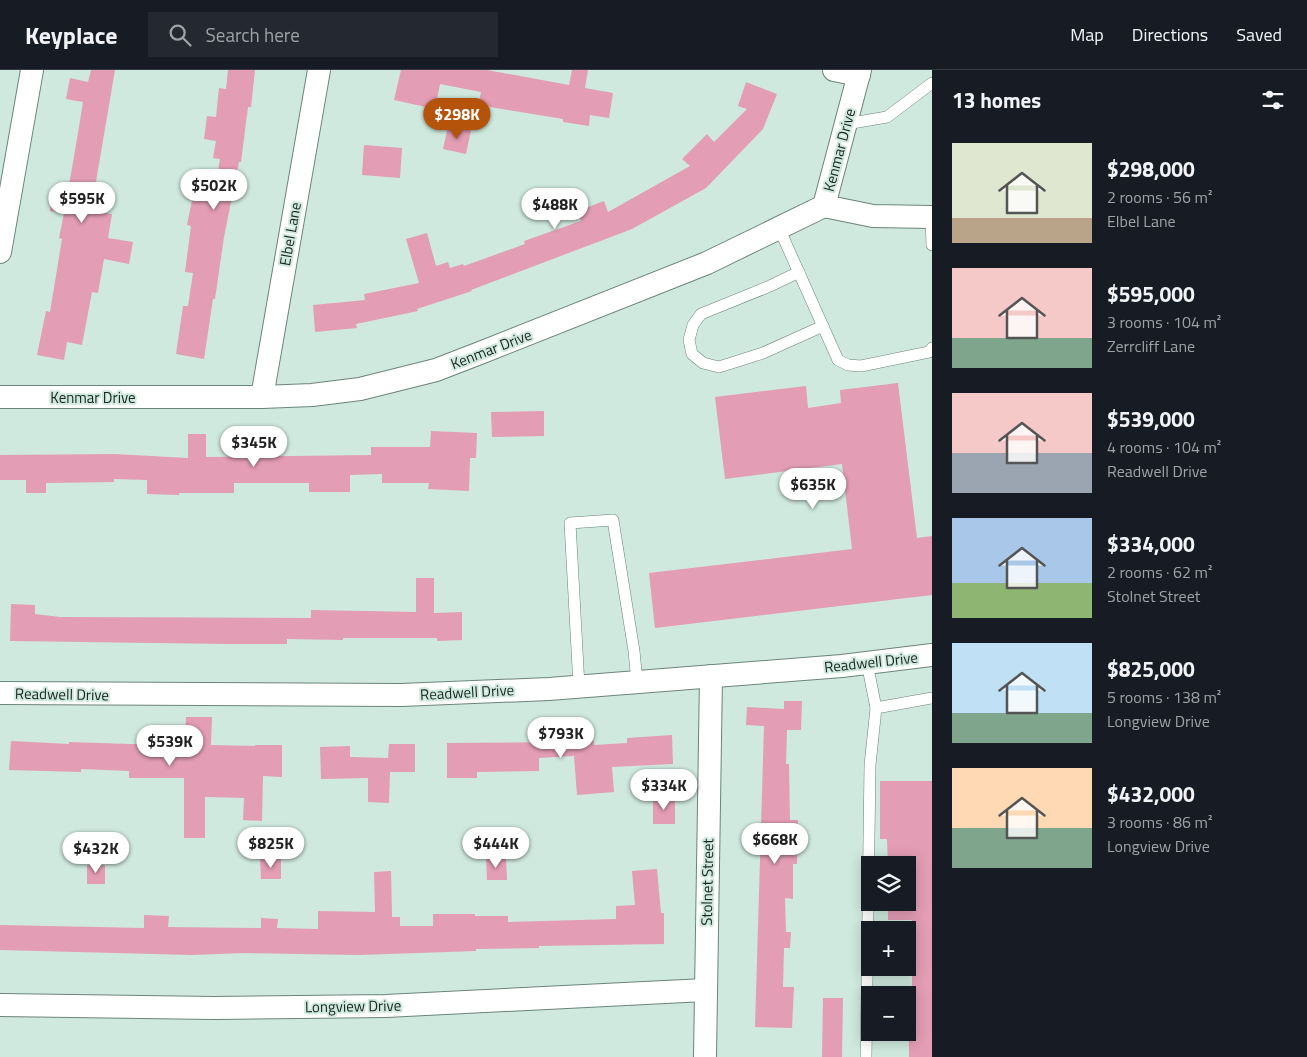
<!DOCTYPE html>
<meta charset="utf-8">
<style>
:root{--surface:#171b24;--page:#242831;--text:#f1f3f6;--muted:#9ea1a6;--line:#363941;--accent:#b45309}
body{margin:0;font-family:"Titillium Web",sans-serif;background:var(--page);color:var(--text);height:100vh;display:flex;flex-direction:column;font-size:19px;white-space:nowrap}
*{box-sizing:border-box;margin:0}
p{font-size:16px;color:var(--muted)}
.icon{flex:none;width:28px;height:28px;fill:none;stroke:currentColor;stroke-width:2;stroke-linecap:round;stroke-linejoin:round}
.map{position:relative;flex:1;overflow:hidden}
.panel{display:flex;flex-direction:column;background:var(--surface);width:375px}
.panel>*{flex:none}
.fabs{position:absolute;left:861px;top:786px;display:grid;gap:10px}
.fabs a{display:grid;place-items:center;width:55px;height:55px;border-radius:0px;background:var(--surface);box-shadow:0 2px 12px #0003;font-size:25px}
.price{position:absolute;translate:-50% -42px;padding:0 11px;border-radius:18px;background:#fff;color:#222;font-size:16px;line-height:32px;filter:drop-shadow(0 1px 2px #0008)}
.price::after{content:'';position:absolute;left:50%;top:30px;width:15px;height:11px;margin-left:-8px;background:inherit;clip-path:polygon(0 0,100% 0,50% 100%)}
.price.active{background:var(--accent);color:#fff}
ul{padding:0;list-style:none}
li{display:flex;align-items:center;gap:15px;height:125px;padding:0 20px}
li span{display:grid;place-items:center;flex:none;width:140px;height:100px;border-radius:0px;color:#555}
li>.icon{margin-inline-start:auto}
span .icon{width:60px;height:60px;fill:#fffc;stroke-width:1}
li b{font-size:21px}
h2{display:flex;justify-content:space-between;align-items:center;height:60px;padding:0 20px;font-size:21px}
header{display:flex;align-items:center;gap:30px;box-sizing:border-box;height:70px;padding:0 25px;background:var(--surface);border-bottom:1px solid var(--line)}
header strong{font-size:24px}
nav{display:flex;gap:28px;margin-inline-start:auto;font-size:18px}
.search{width:350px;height:45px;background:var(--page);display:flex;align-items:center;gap:12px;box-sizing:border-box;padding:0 18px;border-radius:0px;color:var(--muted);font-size:19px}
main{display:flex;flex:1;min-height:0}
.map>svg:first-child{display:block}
.building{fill:#e39db5}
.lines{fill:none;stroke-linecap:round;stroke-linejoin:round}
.service-casing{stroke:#6c847a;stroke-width:12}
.minor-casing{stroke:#6c847a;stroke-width:24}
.service{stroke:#fff;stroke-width:11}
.minor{stroke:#fff;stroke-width:22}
.labels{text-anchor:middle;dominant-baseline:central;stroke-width:4;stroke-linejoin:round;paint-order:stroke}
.street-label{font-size:15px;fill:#1c2622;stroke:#cfe9de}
</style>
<header>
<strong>Keyplace</strong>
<div class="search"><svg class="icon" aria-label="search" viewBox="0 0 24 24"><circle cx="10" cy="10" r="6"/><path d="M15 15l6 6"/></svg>Search here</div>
<nav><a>Map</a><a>Directions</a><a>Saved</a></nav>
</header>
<main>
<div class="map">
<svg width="932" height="987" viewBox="0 0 932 987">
<rect width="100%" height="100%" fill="#cfe9de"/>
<g class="building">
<polygon points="91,0 115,0 91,141 112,144 108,168 133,172 129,194 104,189 98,223 92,222 82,275 67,272 64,290 37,285 46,241 50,242 62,169 59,168 64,143 50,141 52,125 67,127 79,57 83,32 66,29 70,8 88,12"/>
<polygon points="228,0 255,0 251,37 248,37 241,92 239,92 224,167 215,229 213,229 204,289 176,284 183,236 188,236 193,203 185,202 191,156 187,155 194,121 214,124 220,89 213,88 216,71 204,69 207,46 216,47 219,18 226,19"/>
<polygon points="401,0 487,0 569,15 572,0 588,0 585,18 613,23 609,48 590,45 589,56 563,52 563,49 478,35 481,22 440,14 435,39 394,30"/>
<polygon points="746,12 777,24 763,59 706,118 632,159 471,220 472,221 417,239 418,241 356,254 357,258 315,262 313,235 365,230 364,224 419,213 406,169 427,163 436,196 448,192 450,198 463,194 464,196 525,174 524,171 581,151 578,141 604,131 608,142 690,96 682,89 707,64 714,72 747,39 738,36"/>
<polygon points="448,56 471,60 466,84 443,79"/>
<polygon points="364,75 402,78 400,108 362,105"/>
<polygon points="898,313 917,468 932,466 932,525 655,558 649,503 852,479 842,394 725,409 715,327 806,316 808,338 841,333 840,320"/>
<polygon points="544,341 544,366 492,367 491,342"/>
<polygon points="431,361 477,363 476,388 470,388 469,421 428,419 429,413 382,413 382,404 350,405 350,422 309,422 309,413 234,413 234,423 179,423 179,425 147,424 147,410 114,409 114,412 46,413 46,423 26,423 26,410 0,410 0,385 114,384 188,388 188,364 206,364 206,387 371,385 371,377 430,377"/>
<polygon points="416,508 434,508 434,543 462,542 462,570 437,571 437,568 343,568 343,570 287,569 287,574 227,574 10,571 11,534 35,535 35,544 60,547 311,548 311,540 416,542"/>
<polygon points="784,631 802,631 801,660 787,660 786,694 789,694 790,750 798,750 797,794 793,794 793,829 785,828 786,862 791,862 790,878 784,878 783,917 794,917 792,958 755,957 764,656 746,655 747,637 784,639"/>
<polygon points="186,647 212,647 211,675 255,676 255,675 282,675 282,707 263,706 262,751 243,750 244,728 205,727 205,768 184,768 184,708 129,708 129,701 81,699 81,702 9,700 11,671 69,674 69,672 129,674 185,674"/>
<polygon points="672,665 673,694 612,697 614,722 577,725 574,686 539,688 539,701 477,702 477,708 447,708 447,673 566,672 566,669 587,667 588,672 594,671 594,675 627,673 627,668"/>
<polygon points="389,674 415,674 415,702 390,702 389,733 368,732 368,708 321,709 320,677 350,676 350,687 388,688"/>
<polygon points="880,711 932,711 932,987 909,987 908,917 912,917 912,850 888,850 888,832 908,832 908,795 888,795 887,769 880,769"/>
<rect x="653" y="728" width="22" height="26"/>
<polygon points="281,788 281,809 261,809 260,789"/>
<polygon points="486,788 506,788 507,810 487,810"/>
<rect x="87" y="795" width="18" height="19"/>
<polygon points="657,799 661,843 664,843 664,874 539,876 539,878 476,879 476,881 360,885 245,883 192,885 0,880 0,855 144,858 144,845 169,846 168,857 261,858 261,848 278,849 277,858 318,859 318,841 375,842 374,802 391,801 392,847 400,847 400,856 433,856 433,844 475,844 475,846 508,846 508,852 616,849 616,836 635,835 632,801"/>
<polygon points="823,928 843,928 842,987 822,987"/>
</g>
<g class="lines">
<defs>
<g id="service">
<polyline points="846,54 887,47 932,13"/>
<polyline points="931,147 932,175"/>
<polyline points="779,158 838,290 848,295 861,296 929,282 932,278"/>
<polyline points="799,202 770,216 701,244 693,255 689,270 692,284 703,293 719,297 763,283 823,256"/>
<polyline points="867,593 876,638 932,628"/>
<polyline points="579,616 570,453 613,450 634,581 637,612"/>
<polyline points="866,987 870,695 876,638"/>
</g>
<g id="minor">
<polyline points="834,0 859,5"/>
<polyline points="824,136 873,146 932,147"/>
<polyline points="0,182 32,0"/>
<polyline points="0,327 262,327 312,325 360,319 436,300 480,283 707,193 824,136 860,0"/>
<polyline points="262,327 319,0"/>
<polyline points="0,623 401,625 549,619 842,596 932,585"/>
<polyline points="0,935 214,938 386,936 705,920"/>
<polyline points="705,987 711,606"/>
</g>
</defs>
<use href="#service" class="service-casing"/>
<use href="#minor" class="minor-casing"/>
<use href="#service" class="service"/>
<use href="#minor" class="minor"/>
</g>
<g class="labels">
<g class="street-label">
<text transform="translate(839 80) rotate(-75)">Kenmar Drive</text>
<text transform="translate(290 164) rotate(-80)">Elbel Lane</text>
<text transform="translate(491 279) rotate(-21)">Kenmar Drive</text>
<text x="93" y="327">Kenmar Drive</text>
<text transform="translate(871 592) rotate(-6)">Readwell Drive</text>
<text transform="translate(467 622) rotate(-3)">Readwell Drive</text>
<text transform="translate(62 624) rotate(1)">Readwell Drive</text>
<text transform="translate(707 812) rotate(-89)">Stolnet Street</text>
<text transform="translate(353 936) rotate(-1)">Longview Drive</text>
</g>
</g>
</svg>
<div class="fabs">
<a><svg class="icon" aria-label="layers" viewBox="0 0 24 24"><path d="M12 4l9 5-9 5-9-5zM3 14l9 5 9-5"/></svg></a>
<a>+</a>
<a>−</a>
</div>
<b class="price active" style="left:457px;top:70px">$298K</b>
<b class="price" style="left:214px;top:141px">$502K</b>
<b class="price" style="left:82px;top:154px">$595K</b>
<b class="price" style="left:555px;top:160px">$488K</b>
<b class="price" style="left:254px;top:398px">$345K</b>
<b class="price" style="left:813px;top:440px">$635K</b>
<b class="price" style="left:561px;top:689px">$793K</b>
<b class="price" style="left:170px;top:697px">$539K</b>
<b class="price" style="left:664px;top:741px">$334K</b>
<b class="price" style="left:775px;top:795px">$668K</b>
<b class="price" style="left:271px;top:799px">$825K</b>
<b class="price" style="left:496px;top:799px">$444K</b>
<b class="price" style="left:96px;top:804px">$432K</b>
</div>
<section class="panel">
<h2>13 homes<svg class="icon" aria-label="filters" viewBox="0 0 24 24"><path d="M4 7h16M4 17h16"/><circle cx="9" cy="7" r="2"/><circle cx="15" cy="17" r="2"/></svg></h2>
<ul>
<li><span style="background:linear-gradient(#dfe7d0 75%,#b9a48a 0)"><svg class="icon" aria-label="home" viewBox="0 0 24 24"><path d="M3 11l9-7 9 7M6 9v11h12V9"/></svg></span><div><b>$298,000</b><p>2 rooms · 56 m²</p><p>Elbel Lane</p></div></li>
<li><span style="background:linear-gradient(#f6c9c9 70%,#7fa58c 0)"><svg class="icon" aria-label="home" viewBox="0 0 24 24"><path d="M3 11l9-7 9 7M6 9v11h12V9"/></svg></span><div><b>$595,000</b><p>3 rooms · 104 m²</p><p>Zerrcliff Lane</p></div></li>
<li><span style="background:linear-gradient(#f6c9c9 60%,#9aa5b1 0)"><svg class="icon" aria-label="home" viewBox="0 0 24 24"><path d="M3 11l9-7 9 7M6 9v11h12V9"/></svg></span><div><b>$539,000</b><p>4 rooms · 104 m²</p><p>Readwell Drive</p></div></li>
<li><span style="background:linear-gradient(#a9c7e8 65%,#8fb573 0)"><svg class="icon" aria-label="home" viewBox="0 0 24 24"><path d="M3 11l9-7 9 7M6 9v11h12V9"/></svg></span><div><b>$334,000</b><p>2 rooms · 62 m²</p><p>Stolnet Street</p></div></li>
<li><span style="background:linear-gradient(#bfe0f5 70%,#7fa58c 0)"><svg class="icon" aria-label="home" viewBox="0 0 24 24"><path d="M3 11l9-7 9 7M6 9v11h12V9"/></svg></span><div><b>$825,000</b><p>5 rooms · 138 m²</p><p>Longview Drive</p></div></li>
<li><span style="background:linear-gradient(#ffd9b3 60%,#7fa58c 0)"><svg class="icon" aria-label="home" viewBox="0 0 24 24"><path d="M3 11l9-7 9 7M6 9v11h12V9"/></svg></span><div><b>$432,000</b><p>3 rooms · 86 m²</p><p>Longview Drive</p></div></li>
</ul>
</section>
</main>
